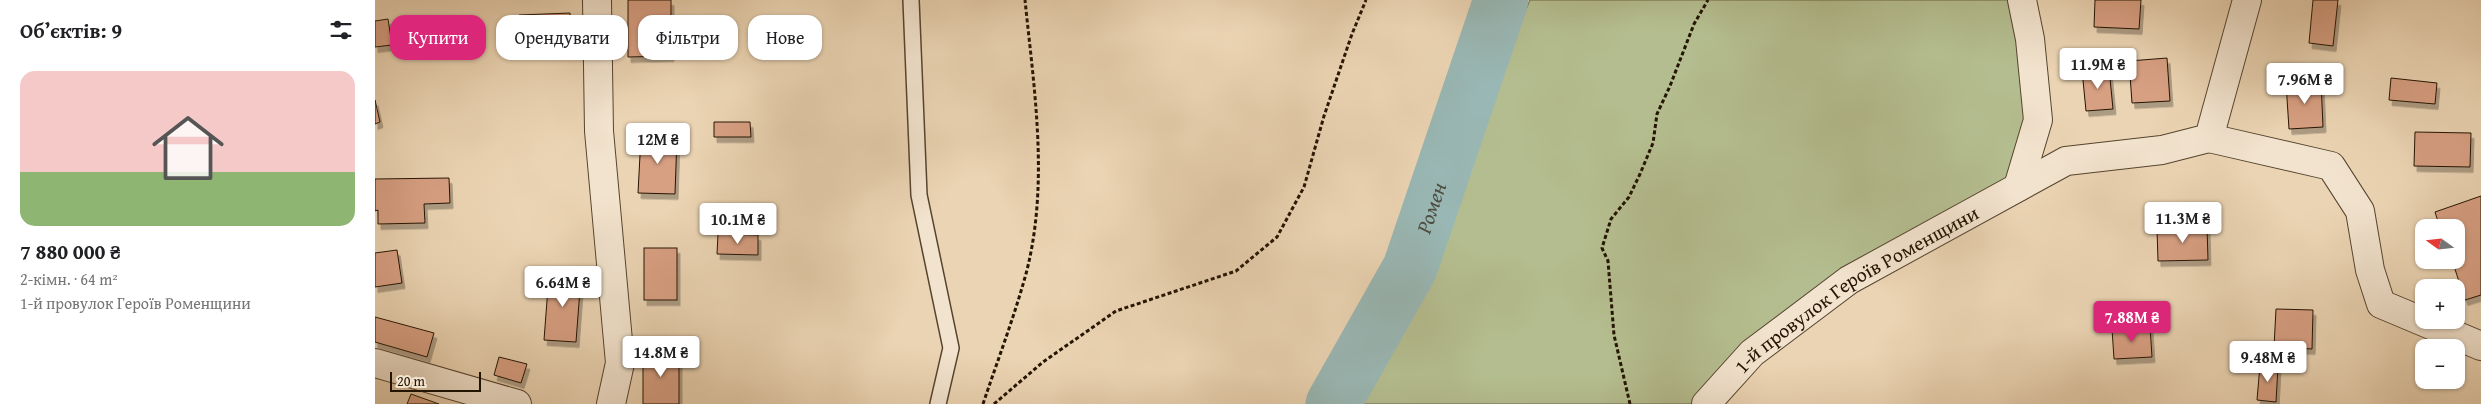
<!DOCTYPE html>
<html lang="uk">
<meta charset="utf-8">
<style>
:root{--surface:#fff;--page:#f2f2f2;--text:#202124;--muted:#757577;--accent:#db2777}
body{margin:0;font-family:"Gentium Book Plus",serif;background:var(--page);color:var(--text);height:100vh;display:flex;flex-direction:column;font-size:19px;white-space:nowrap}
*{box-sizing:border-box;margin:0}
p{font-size:16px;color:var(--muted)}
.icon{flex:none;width:28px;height:28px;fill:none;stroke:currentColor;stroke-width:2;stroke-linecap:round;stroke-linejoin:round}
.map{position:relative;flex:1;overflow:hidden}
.details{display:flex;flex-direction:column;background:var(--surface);width:375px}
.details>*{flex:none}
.guide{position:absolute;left:15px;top:15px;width:475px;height:45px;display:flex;gap:10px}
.needle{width:32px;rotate:285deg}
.controls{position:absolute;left:2040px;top:219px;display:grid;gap:10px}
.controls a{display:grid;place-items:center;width:50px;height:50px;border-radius:10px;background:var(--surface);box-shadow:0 1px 4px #0004;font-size:25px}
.scale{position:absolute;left:15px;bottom:12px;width:91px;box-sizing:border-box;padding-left:5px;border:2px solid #241402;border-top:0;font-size:14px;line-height:18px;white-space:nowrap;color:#241402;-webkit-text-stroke:4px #f2e3ce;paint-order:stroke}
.price{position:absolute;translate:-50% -42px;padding:0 11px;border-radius:5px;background:#fff;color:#222;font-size:16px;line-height:32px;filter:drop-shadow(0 1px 2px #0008)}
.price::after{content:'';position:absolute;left:50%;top:30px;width:15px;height:11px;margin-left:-8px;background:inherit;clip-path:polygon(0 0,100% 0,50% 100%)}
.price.active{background:var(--accent);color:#fff}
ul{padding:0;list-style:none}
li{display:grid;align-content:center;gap:10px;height:265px;padding:0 20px}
li span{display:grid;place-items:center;height:155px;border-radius:15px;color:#555}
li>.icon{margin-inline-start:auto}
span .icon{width:90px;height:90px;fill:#fffc;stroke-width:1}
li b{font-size:21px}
h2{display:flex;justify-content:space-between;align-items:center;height:60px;padding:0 20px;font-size:21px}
.chip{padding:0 18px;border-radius:15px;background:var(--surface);box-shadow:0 1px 4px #0004;font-size:18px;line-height:45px}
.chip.active{background:var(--accent);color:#fff}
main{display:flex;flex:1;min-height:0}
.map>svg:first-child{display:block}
.green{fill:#b4bd8f;stroke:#6c6848}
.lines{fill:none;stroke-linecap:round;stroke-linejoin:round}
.river{stroke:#99b7b4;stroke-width:55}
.building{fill:#d8a083;stroke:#241402;filter:url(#shadow)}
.service-casing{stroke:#56442e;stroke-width:18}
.minor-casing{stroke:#56442e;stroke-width:30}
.path{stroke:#241402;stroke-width:3;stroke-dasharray:4 2.5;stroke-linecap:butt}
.service{stroke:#f2e3ce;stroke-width:15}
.minor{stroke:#f2e3ce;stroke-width:28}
.labels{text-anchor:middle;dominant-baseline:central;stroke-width:4.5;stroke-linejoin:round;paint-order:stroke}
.street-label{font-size:20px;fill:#241402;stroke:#f2e3ce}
.water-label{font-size:21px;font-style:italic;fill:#4d4d40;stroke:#f2e3ce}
</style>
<main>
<section class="details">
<h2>Об’єктів: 9<svg class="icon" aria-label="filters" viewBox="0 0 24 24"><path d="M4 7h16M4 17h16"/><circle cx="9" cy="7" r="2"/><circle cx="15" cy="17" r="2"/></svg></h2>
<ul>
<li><span style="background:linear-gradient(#f6c9c9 65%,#8fb573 0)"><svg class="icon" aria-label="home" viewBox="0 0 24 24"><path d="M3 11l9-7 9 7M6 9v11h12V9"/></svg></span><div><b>7 880 000 ₴</b><p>2-кімн. · 64 m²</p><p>1-й провулок Героїв Роменщини</p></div></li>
</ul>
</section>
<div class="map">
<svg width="2106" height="404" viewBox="0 0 2106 404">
<defs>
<filter id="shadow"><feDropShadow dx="3" dy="5.5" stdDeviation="0" flood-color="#0004"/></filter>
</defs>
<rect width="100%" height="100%" fill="#ebd4b3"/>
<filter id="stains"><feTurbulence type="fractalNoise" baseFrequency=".004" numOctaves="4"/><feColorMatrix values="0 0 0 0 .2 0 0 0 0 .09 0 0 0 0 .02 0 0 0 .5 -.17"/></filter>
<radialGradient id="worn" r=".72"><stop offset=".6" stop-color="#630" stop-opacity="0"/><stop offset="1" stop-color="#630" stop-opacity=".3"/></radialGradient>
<polygon class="green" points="1155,0 1652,0 1665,125 1634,180 1369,375 1342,404 980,404 1045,291 1102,127"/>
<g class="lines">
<path class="river" id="s1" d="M958 404 1035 268 1126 0"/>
</g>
<g class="building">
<polygon points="253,0 296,0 296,56 253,57"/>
<polygon points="1720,0 1766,0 1764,29 1719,27"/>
<polygon points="1938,0 1963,0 1958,46 1934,43"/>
<polygon points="195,13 197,44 145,45 144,15"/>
<polygon points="13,19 17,45 0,47 0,21"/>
<polygon points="1792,58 1795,101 1757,103 1754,61"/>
<polygon points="1734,68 1738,109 1711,111 1707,70"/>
<polygon points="2016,78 2062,83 2060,104 2014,100"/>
<polygon points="1946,81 1948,127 1914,129 1911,83"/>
<polygon points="0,100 5,122 0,124"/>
<polygon points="339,122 375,122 376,137 339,137"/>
<polygon points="2040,132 2096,133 2095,167 2039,166"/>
<polygon points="266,136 302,137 300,194 263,193"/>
<polygon points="74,178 75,203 49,204 50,223 3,224 3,210 0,211 0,179"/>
<polygon points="2106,196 2106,295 2090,300 2077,260 2081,260 2081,228 2065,228 2060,212"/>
<polygon points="1832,227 1833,260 1783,261 1782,229"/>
<polygon points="343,234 383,235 383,255 342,254"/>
<rect x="269" y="248" width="33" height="52"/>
<polygon points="22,250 27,283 0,287 0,253"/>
<polygon points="174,274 206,276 201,342 169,340"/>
<polygon points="1901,309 1938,310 1937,349 1899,347"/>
<polygon points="0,317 59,333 52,357 0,342"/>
<polygon points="1775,326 1777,357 1739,359 1737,329"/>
<rect x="268" y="353" width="36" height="51"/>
<polygon points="124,357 152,364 146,383 119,375"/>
<polygon points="1885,365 1903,366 1901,402 1882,400"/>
<polygon points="36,394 64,404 32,404"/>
</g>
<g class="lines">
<defs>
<polyline id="service" points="536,0 544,195 576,348 563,404"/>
<g id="minor">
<polyline points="222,0 224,131 245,363 236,404"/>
<polyline points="1834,138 1956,166 1985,211 1995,270 2006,304 2106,346"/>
<polyline points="1643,187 1663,120 1655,39 1647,0"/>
<polyline points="0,363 142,404"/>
<path id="s2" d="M1331 404 1377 353 1474 280 1691 161 1787 150 1834 138 1872 0"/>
</g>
</defs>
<use href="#service" class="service-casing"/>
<use href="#minor" class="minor-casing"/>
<g class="path">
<path d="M608 404C623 359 640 315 652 270 674 181 659 89 650 0"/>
<polyline points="619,404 668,362 741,311 861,271 902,237 929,187 949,116 977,34 991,0"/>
<polyline points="1255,404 1239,335 1233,261 1227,248 1236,219 1254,197 1265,174 1278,143 1282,114 1295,86 1319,24 1333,0"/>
</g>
<use href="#service" class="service"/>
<use href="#minor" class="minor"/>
</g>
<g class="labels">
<g class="street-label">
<text stroke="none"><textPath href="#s2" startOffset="191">1-й провулок Героїв Роменщини</textPath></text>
</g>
<g class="water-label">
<text stroke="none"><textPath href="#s1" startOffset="220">Ромен</textPath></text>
</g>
</g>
<rect width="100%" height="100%" filter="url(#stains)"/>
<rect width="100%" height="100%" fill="url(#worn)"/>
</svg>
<div class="controls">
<a><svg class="needle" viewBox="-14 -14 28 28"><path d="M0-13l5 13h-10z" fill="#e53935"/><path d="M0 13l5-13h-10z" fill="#757577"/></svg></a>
<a>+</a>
<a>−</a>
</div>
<div class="scale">20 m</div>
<b class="price" style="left:1723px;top:90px">11.9M ₴</b>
<b class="price" style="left:1930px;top:105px">7.96M ₴</b>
<b class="price" style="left:283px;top:165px">12M ₴</b>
<b class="price" style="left:1808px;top:244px">11.3M ₴</b>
<b class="price" style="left:363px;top:245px">10.1M ₴</b>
<b class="price" style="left:188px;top:308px">6.64M ₴</b>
<b class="price active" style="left:1757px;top:343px">7.88M ₴</b>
<b class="price" style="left:286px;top:378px">14.8M ₴</b>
<b class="price" style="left:1893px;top:383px">9.48M ₴</b>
<div class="guide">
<a class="chip active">Купити</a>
<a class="chip">Орендувати</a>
<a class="chip">Фільтри</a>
<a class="chip">Нове</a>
</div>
</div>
</main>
